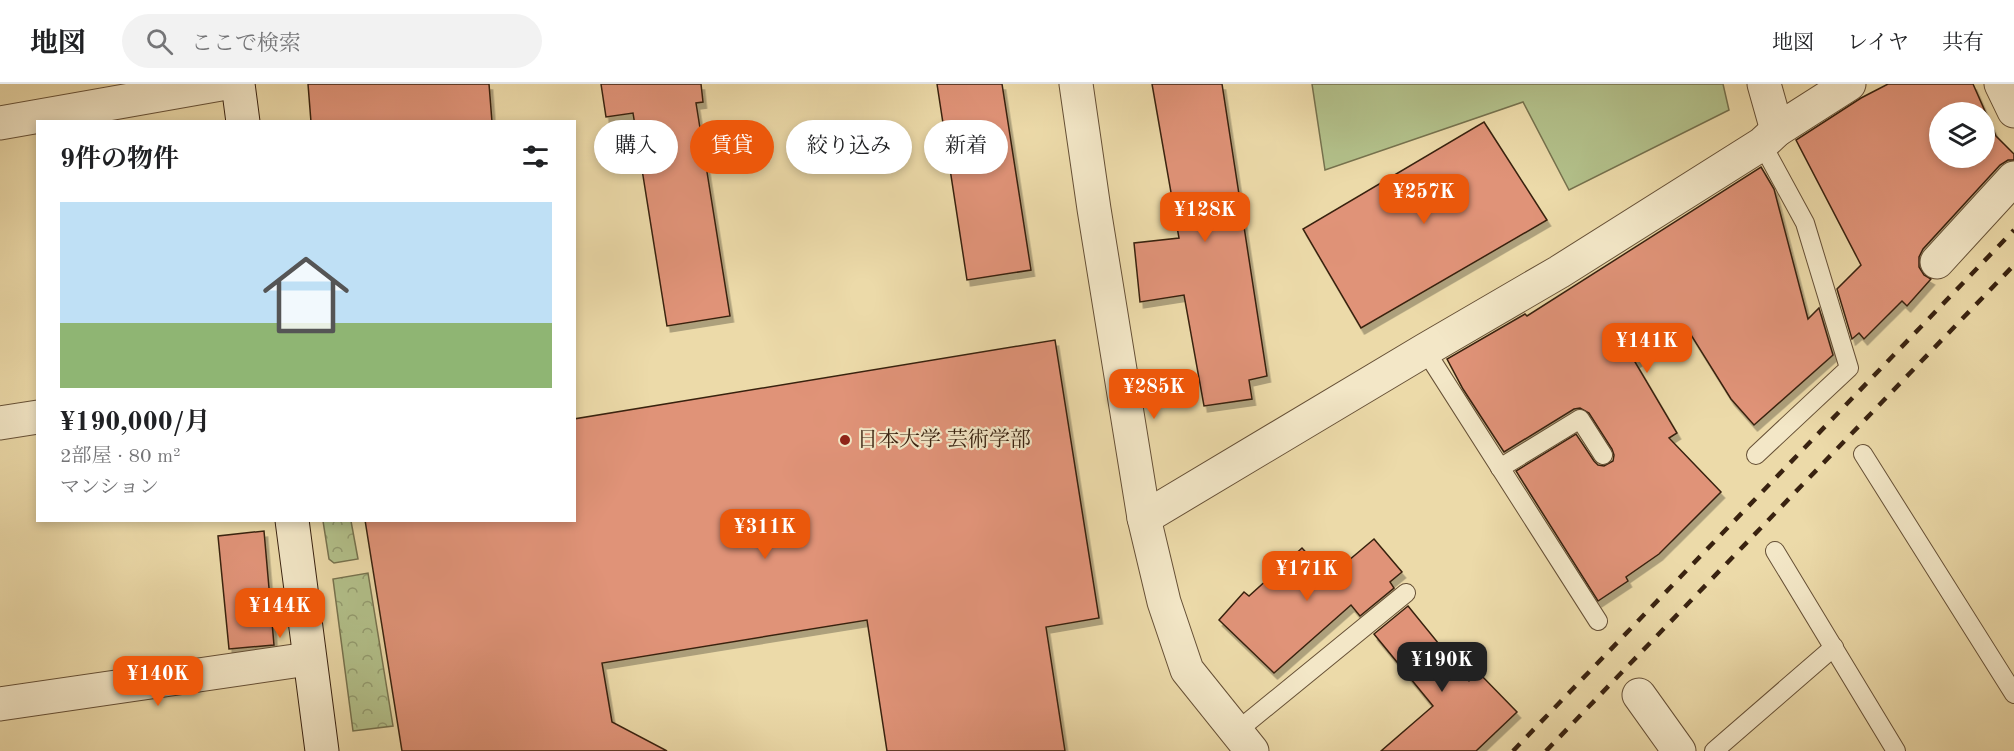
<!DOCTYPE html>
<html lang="ja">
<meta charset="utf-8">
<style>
:root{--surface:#fff;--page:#f2f2f2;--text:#202124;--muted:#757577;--line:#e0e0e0;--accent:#ea580c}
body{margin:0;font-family:"Old Standard TT","Noto Serif JP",serif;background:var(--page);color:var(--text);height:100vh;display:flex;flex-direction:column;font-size:22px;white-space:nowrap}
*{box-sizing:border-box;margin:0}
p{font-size:20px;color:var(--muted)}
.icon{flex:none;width:33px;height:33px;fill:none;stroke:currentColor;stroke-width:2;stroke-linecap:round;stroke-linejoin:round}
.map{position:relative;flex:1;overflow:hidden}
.panel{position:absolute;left:36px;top:36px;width:540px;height:402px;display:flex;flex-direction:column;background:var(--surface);border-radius:0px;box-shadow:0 3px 9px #0003}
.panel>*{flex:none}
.top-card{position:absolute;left:594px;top:36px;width:570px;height:54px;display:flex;gap:12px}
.fabs{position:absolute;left:1929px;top:18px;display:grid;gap:12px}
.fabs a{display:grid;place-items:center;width:66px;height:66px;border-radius:50%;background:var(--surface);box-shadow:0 3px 9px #0003;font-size:30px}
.price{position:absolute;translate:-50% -51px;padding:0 14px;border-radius:12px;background:var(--accent);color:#fff;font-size:20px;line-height:39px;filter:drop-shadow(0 2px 3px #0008)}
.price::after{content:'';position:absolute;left:50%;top:36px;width:18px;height:14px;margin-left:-9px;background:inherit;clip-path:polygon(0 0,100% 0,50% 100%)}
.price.on{background:#222;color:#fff}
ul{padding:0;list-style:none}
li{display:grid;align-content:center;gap:12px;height:318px;padding:0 24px}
li span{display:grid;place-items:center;height:186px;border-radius:0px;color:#555}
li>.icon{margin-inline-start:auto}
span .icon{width:108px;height:108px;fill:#fffc;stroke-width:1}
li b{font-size:26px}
h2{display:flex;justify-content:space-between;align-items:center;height:72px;padding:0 24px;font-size:26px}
.tag{padding:0 21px;border-radius:27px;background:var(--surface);box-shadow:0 3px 9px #0003;font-size:21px;line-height:54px}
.tag.on{background:var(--accent);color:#fff}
header{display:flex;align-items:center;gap:36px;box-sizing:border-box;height:84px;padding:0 30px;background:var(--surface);border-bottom:2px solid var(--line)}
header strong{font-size:28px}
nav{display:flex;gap:33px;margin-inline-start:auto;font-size:21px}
.search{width:420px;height:54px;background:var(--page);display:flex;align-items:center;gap:15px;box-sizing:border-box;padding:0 21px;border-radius:33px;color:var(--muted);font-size:22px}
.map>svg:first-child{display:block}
.grass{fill:#b3c18b;stroke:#76724e;stroke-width:1.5}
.forest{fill:url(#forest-crowns);stroke:#76724e;stroke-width:1.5}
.building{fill:#e09378;stroke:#392210;stroke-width:1.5;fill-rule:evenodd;filter:url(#shadow)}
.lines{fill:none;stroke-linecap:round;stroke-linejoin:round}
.lane-casing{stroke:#665036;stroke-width:20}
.street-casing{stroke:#665036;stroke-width:35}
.secondary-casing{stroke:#392210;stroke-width:35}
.lane{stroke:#f3e7c7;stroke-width:18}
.street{stroke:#f3e7c7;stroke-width:33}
.secondary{stroke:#f3e7c7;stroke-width:33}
.rail{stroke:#392210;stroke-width:4.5;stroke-dasharray:10 10;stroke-linecap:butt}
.poi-dot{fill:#8f2418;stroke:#f3e7c7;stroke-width:2}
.labels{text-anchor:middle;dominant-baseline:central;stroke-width:4.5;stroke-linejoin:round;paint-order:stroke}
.poi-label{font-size:21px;fill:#392210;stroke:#f3e7c7;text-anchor:start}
</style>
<header>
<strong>地図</strong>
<div class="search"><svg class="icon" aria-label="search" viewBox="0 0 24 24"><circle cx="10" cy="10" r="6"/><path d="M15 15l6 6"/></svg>ここで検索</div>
<nav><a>地図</a><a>レイヤ</a><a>共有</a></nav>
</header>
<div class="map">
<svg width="2014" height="667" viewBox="0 0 2014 667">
<defs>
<pattern id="forest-crowns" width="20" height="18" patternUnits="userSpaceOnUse" patternTransform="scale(1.5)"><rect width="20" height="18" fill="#b3c18b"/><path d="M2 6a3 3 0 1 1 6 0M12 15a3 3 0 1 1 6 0" fill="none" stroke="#939c70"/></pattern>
<filter id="shadow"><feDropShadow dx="3.5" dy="6" stdDeviation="0" flood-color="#0004"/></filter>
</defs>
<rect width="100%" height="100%" fill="#ecdaa9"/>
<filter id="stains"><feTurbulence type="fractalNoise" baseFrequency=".00333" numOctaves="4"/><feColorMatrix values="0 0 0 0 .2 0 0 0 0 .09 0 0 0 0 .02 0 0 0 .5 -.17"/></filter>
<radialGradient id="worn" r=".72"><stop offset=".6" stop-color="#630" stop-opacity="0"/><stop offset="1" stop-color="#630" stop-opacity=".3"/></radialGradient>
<polygon class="grass" points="1312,0 1723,0 1729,26 1569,106 1523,18 1325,86"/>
<g class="forest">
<polygon points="323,437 351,437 358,475 334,479 329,475"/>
<polygon points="368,489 393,642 353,647 333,495"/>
</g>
<g class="building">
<polygon points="308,0 489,0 492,38 311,38"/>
<polygon points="601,0 701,0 703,18 696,19 730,232 667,242 633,29 606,33"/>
<polygon points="937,0 1002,0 1031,186 967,196"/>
<polygon points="1152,0 1222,0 1267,292 1249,296 1252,315 1204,322 1184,211 1140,218 1134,159 1179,154"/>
<path d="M1888 0H1973L1996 52 2014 70V76H2008L2000 81 1923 165 1919 173V183L1924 191 1931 195 1907 222 1902 217 1864 255 1859 249 1852 255 1837 205 1861 181 1796 56 1861 14ZM1940 28H1984V74H1940Z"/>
<polygon points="1484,38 1547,136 1361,244 1303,145"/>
<polygon points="1761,83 1774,105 1808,235 1819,224 1833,271 1754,341 1731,315 1688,246 1635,278 1677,349 1669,354 1721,408 1659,470 1626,493 1628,497 1598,517 1516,387 1576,350 1594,377 1598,381 1604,382 1613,377 1614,371 1612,365 1589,329 1580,324 1574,325 1504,368 1463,305 1447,275 1525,230 1527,232"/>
<polygon points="1055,256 1099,534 1046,543 1065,667 887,667 867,536 602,579 612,638 667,667 402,667 365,436 574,436 574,335"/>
<polygon points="264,447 274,561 229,565 218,452"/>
<polygon points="1374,455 1402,488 1390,498 1394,504 1360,532 1351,521 1274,589 1219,536 1244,508 1249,512 1302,464 1329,493"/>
<polygon points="1408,522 1469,597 1478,588 1517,628 1476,667 1381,667 1433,622 1374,550"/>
</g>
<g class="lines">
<defs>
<g id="lane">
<polyline points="1425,266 1598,537"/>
<polyline points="1863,370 2014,610"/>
<polyline points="1756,371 1849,284 1805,139 1762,60"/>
<polyline points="1500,384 1580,335 1603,371"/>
<polyline points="1775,467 1896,667"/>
<polyline points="1237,647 1406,509"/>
<polyline points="1714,667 1834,563"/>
</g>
<g id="street">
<polyline points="1076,0 1094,125 1144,434 1164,518 1187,586 1252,667"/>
<polyline points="1764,0 1777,46"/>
<polyline points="2001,0 2014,27"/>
<polyline points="0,39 221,0"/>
<polyline points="1937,178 2014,94"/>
<polyline points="0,339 38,333"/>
<polyline points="1144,434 1425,266 1559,188 1762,60 1777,46 1849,0"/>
<polyline points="1639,611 1679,667"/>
<polyline points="0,620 308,575"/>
</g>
<g id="secondary">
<polyline points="238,0 243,38"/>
<polyline points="292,436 322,667"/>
</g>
</defs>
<use href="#lane" class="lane-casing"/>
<use href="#street" class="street-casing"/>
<use href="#secondary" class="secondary-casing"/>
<use href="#lane" class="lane"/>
<use href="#street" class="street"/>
<use href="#secondary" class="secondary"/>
<g class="rail">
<polyline points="1513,667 2014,146"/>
<polyline points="1546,667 2014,181"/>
</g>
</g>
<circle class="poi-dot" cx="845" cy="356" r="6"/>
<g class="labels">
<g class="poi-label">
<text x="857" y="356">日本大学 芸術学部</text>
</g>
</g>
<rect width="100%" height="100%" filter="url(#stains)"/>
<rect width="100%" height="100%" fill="url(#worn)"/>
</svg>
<div class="fabs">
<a><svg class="icon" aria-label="layers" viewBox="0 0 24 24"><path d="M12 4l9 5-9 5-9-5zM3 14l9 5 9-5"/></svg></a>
</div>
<b class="price" style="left:1424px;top:141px">¥257K</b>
<b class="price" style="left:1205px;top:159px">¥128K</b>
<b class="price" style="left:1647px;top:290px">¥141K</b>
<b class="price" style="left:1154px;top:336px">¥285K</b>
<b class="price" style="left:765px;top:476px">¥311K</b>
<b class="price" style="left:1307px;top:518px">¥171K</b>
<b class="price" style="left:280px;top:555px">¥144K</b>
<b class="price on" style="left:1442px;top:609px">¥190K</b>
<b class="price" style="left:158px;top:623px">¥140K</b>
<div class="top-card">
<a class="tag">購入</a>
<a class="tag on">賃貸</a>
<a class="tag">絞り込み</a>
<a class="tag">新着</a>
</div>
<section class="panel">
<h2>9件の物件<svg class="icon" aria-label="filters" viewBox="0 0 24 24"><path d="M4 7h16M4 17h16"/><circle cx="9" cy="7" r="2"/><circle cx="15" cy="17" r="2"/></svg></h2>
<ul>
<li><span style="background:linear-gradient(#bfe0f5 65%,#8fb573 0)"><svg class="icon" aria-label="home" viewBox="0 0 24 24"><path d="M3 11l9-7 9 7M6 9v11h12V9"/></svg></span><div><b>¥190,000/月</b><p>2部屋 · 80 m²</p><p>マンション</p></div></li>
</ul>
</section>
</div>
